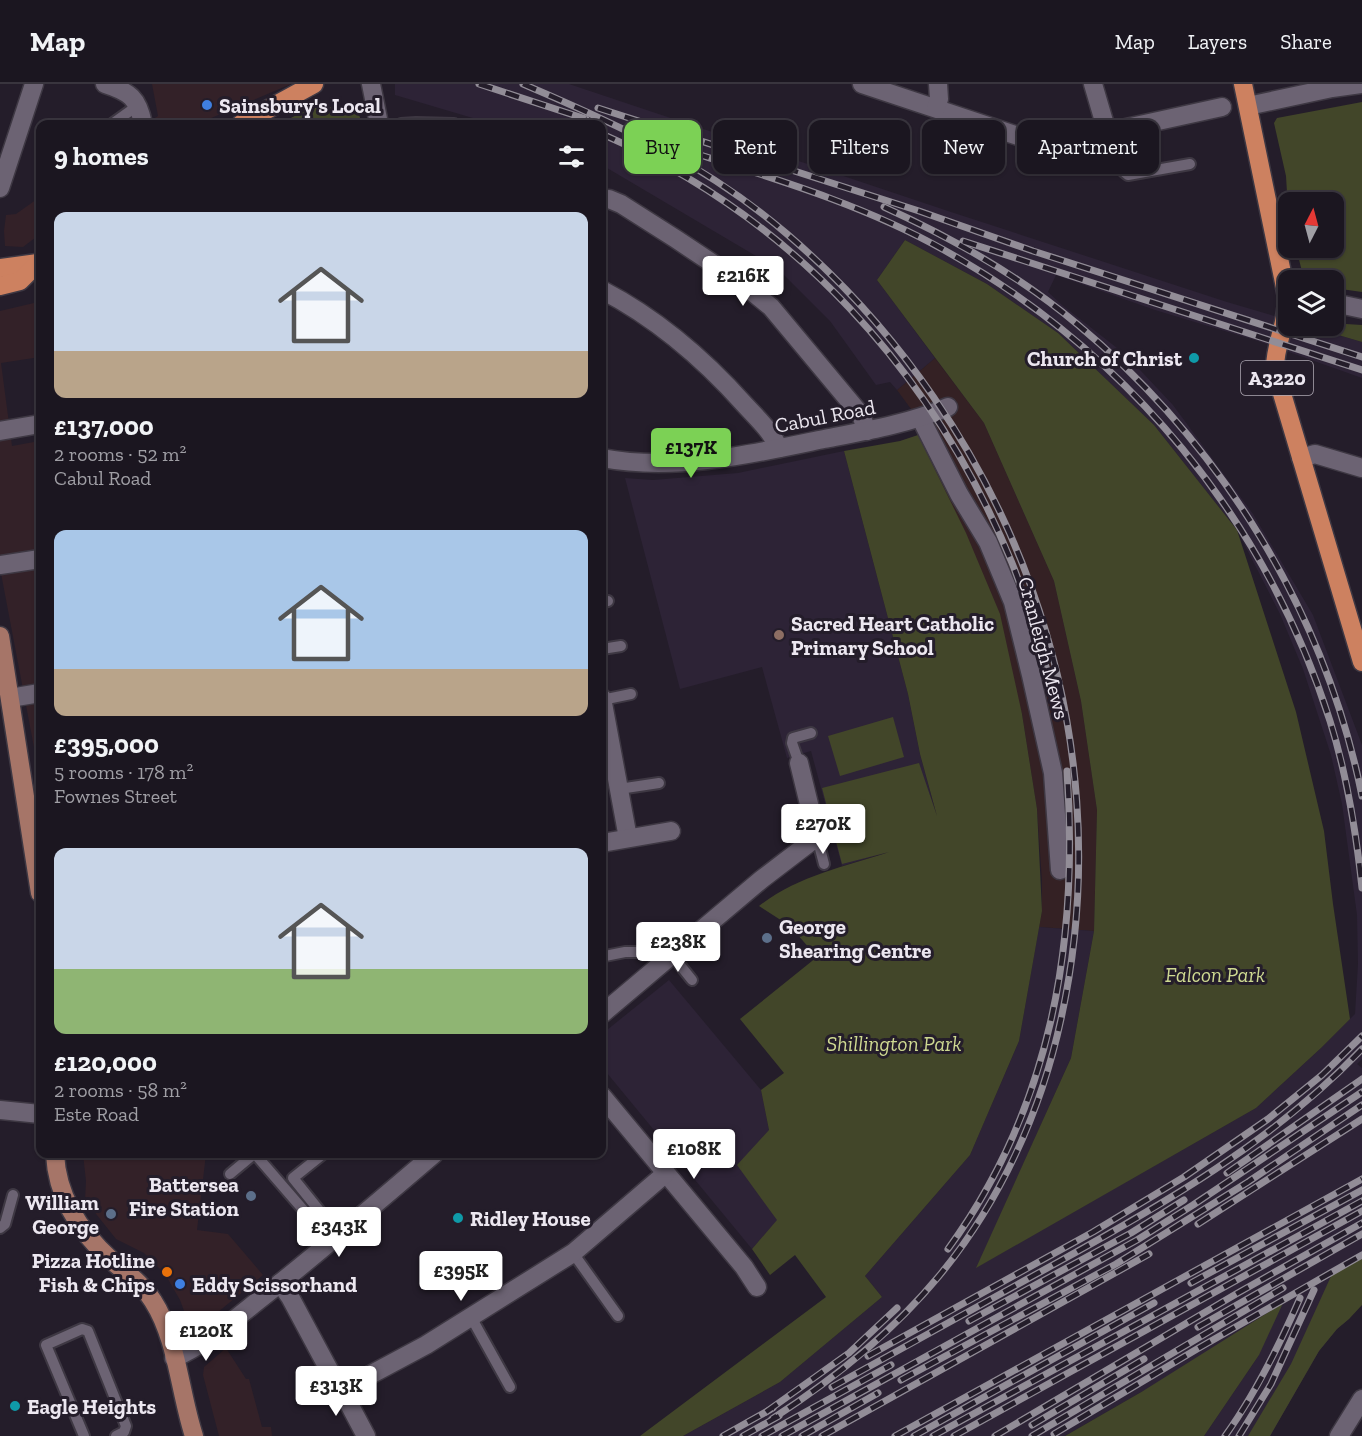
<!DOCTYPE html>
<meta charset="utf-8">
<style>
:root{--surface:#1b1620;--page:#28232d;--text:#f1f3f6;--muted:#a09fa5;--line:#39353e;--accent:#7cd155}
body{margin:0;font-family:"Zilla Slab",serif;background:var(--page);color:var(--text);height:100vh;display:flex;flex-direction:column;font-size:22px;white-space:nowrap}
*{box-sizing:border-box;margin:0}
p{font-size:20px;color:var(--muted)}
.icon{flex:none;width:33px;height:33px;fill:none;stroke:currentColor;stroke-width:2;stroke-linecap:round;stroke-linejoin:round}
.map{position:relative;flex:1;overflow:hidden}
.sheet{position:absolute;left:36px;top:36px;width:570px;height:1038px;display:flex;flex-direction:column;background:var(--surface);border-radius:12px;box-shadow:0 2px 4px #0004,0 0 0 2px var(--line)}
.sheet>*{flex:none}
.guide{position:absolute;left:624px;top:36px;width:570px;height:54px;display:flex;gap:12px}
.needle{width:39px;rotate:6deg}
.controls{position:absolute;left:1278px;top:108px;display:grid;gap:12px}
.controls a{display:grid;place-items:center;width:66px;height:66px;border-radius:12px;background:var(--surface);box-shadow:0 2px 4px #0004,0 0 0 2px var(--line);font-size:30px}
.price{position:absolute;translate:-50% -51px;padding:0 14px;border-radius:6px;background:#fff;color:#222;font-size:20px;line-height:39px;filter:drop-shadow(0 2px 3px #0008)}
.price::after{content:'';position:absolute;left:50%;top:36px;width:18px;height:14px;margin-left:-9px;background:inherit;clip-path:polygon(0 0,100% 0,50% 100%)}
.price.current{background:var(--accent);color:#111}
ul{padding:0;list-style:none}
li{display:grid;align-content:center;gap:12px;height:318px;padding:0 18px}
li span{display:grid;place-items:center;height:186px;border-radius:12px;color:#555}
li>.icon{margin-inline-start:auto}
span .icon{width:108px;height:108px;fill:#fffc;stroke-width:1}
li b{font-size:26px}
h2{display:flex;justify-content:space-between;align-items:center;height:72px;padding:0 18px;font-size:26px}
.tag{padding:0 21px;border-radius:12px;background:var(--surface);box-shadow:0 2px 4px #0004,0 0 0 2px var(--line);font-size:21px;line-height:54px}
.tag.current{background:var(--accent);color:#111}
header{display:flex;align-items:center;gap:36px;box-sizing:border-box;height:84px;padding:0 30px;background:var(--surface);border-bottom:2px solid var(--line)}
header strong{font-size:28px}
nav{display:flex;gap:33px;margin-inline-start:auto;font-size:21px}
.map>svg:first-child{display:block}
.commercial{fill:#332128}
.industrial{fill:#342124}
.built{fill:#2d2336}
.green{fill:#424629}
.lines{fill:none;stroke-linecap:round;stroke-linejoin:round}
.lane-casing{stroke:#3e3843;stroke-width:14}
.street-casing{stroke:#3e3843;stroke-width:21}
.primary-casing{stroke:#3e3843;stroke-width:21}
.highway-casing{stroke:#3e3843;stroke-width:21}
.lane{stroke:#6c6373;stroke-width:10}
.street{stroke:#6c6373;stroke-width:18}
.primary{stroke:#a67568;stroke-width:18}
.highway{stroke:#cd8160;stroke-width:18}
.rail-casing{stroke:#928d97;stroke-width:7}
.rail{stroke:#241d2a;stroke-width:4.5;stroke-dasharray:14;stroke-linecap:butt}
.shop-dot{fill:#3f7fe0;stroke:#241d2a;stroke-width:2}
.culture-dot{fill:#0f9aa8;stroke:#241d2a;stroke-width:2}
.education-dot{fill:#8d6e63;stroke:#241d2a;stroke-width:2}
.service-dot{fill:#5c6f8a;stroke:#241d2a;stroke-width:2}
.food-dot{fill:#e8710a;stroke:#241d2a;stroke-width:2}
.labels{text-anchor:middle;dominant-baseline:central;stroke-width:6;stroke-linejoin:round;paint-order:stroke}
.shield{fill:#241d2a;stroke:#b0aab5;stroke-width:1.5}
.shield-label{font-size:20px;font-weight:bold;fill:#ece7f0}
.poi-label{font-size:21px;font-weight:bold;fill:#ece7f0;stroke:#241d2a;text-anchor:start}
.street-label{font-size:21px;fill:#ece7f0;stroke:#241d2a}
.park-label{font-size:21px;font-style:italic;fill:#ced991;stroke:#241d2a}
</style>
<header>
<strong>Map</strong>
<nav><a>Map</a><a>Layers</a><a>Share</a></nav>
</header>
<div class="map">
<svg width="1362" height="1352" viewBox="0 0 1362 1352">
<rect width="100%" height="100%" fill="#241d2a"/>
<g class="commercial">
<polygon points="152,0 291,0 197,40 145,40 158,32"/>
<polygon points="40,113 40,150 23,163 5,162 4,147 6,131 16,130"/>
<polygon points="40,213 40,273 1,279 12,362 34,358 40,399 40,695 0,484 0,227 34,219"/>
<polygon points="83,1070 206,1070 197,1146 228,1150 263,1191 195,1247 191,1246 180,1216 165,1190 144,1169 116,1155 85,1116 86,1097"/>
<polygon points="226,1264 246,1295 249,1295 262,1343 271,1343 272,1352 219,1352 203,1291 204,1283"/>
</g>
<polygon class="industrial" points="935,274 984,339 1054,497 1081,617 1097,726 1094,847 1039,843 1042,827 1042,797 1037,725 1022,630 918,351 911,325 897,306"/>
<g class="built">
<polygon points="395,0 569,0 951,128 1227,218 1288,236 1288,242 1308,242 1362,258 1362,294 1258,257 1155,226 1056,191 1048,208 1062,221 1126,271 1173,321 1253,430 1313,531 1362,661 1362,975 1357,980 1362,984 1362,1174 1333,1190 1350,1234 1337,1245 1319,1267 1270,1352 1204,1352 1259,1271 1143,1307 1065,1352 683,1352 780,1298 882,1213 865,1192 970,1071 1019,957 1039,843 1094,847 1071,974 977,1183 1256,1024 1321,964 1355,930 1358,880 1357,831 1342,720 1331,671 1303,585 1280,530 1237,446 1154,341 1058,249 987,200 905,156 877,196 935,274 897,306 890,298 876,301 830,237 778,185 602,81 602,40 493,40 395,11"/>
<polygon points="844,367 908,610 920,670 942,752 842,782 811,667 787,674 762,583 680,605 625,394 653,396 738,389"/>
<polygon points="669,896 761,1006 769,1046 778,1136 752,1165 602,983 602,950"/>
</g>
<g class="green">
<polygon points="322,18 325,24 356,21 362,40 279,40"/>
<polygon points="1362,18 1362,208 1334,204 1334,196 1304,195 1296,164 1334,164 1334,118 1288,118 1288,125 1286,92 1274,39 1277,34"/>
<polygon points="905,156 987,200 1058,249 1154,341 1237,446 1296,628 1324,747 1333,820 1350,935 1321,964 1256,1024 976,1184 1071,974 1094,847 1097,726 1081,617 1054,497 984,339 877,196"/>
<polygon points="1334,236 1346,240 1362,241 1362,258 1308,242 1334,242"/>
<path d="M918 351 966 449 1000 530 1022 630 1037 725 1042 827 1019 957 970 1071 865 1192 882 1213 780 1298 683 1352H640L826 1213 795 1171 770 1191 752 1165 777 1136 737 1081 769 1046 761 1006 784 989 740 935 817 873 790 842 759 822C797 792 844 783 889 768L842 780 822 704 919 679 937 732 920 670 908 610 844 367 900 357Z"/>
<polygon points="893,633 904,673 840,692 828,652"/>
<polygon points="1362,1174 1362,1221 1349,1235 1337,1245 1319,1267 1270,1352 1248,1352 1291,1280 1332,1190"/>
<polygon points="1283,1219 1259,1271 1204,1352 1065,1352 1143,1307"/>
</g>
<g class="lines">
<defs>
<g id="lane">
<polyline points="112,40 137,22"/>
<polyline points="401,40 416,39 454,40"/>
<path d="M1106 60C1114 71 1117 84 1128 91L1190 80"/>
<polyline points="602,518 608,517"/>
<polyline points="602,565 621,562"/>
<polyline points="602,616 631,610"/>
<polyline points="799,679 792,659 793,654 811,649"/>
<polyline points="619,705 659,699"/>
<polyline points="817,753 824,780"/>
<polyline points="672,871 692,896"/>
<polyline points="605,872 625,868 652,868 662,880"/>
<polyline points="255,1070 331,1158"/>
<polyline points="323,1070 293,1094 339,1151"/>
<polyline points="230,1090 254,1070"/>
<polyline points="0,1144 5,1140 13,1111"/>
<polyline points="573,1169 618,1232"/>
<polyline points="471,1233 510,1303"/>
<polyline points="84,1352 46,1261 82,1245 88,1247 126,1342 124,1348 116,1352"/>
</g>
<g id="street">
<path d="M105 0C130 8 138 14 143 40"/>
<polyline points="371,0 379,40"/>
<path d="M862 0 1078 72C1095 71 1105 70 1108 51L1093 0"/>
<polyline points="1248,22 1332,4 1362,0"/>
<polyline points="936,24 939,15 938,0"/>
<polyline points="1108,51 1117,46 1222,23"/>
<polyline points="0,104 34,0"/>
<polyline points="609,115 621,120 676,155 739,197 771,223 861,331 867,347"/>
<path d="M602 206C656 234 704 275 745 321 758 335 771 347 779 364"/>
<polyline points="1334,219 1362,225"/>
<polyline points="921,335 959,410 988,458 1013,518 1031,591 1053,689 1060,786"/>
<polyline points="0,347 40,340"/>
<path d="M602 374C675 388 752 370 824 355 866 347 908 340 948 323"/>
<polyline points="1301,374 1315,370 1362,384"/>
<polyline points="0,481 40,475"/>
<polyline points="10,614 40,609"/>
<polyline points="602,614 628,754"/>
<polyline points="602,759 671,747"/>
<polyline points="602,930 762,795 817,753 799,679"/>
<polyline points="602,1012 744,1183 757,1203"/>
<polyline points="0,1026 40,1030"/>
<polyline points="280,1199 290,1213 335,1297 344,1300 355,1299 426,1261 573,1169 665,1090"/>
<path d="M174 1274C208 1259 236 1234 264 1212 322 1166 378 1118 434 1070"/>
<polyline points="344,1300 348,1318 366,1352"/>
<polyline points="1339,1352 1362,1315"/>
</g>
<g id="primary">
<polyline points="0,552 40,809"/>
<path d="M55 1070C57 1113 79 1147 111 1176 126 1189 142 1199 153 1217 177 1254 180 1310 194 1352"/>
</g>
<g id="highway">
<path d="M1243 0 1287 213C1288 239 1274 261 1275 286L1362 578"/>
<polyline points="241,40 314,0"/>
<polyline points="0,184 38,179"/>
<polyline points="0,202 20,197 40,177"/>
</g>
</defs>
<use href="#lane" class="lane-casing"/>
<use href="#street" class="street-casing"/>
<use href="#primary" class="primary-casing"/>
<use href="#highway" class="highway-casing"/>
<use href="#lane" class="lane"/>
<use href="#street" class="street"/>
<use href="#primary" class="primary"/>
<use href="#highway" class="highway"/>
<defs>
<g id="rail">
<polyline points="479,0 586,35"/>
<path d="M523 0C619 41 707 81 787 150 1011 342 1125 644 1061 935 1041 1028 1000 1118 939 1192 891 1250 834 1295 772 1335"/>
<polyline points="598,24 919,127 1033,167 1362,273"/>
<path d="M602 50C793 133 933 287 1012 479 1027 517 1038 556 1050 596"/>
<path d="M669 61C762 91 859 118 944 166 1129 269 1266 436 1330 637 1347 691 1356 747 1362 804"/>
<path d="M884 123C950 153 1021 193 1077 240 1221 360 1325 528 1362 712"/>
<polyline points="963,157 1362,286"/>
<polyline points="1227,1089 1362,995"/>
<polyline points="1198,1140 1362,1035"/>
<path d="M948 1165C1051 1024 1079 859 1067 687"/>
<polyline points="1191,1199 1362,1106"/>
<polyline points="969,1237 1131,1149 1184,1116"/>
<polyline points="1198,1243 1362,1150"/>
<polyline points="868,1272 1093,1148 1184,1093 1268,1035 1322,991 1362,952"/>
<polyline points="901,1296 1116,1180 1248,1098 1362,1021"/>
<path d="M832 1303C905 1263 978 1222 1051 1182 1162 1121 1273 1058 1362 965"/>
<polyline points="766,1328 849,1269 897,1224"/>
<polyline points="1032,1341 1144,1275"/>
<polyline points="1054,1350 1197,1265 1362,1171"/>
<polyline points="723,1352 773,1324"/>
<polyline points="743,1352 779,1332"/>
<polyline points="762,1352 891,1281"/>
<polyline points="782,1352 1137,1156 1193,1121 1362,1008"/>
<polyline points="802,1352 878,1309"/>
<polyline points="822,1352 1149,1170"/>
<polyline points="895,1352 1362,1095"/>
<polyline points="914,1352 1154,1219"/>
<polyline points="933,1352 1362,1117"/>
<polyline points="954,1352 1362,1127"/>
<polyline points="995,1352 1236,1210 1362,1139"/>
<polyline points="1032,1352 1283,1204"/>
<path d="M1225 1352C1256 1309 1279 1262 1300 1214"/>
<polyline points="1239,1352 1271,1300 1314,1206"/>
</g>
</defs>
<use href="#rail" class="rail-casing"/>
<use href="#rail" class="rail"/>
</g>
<g class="shop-dot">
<circle cx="207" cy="21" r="6"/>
<circle cx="180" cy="1200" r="6"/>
</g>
<g class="culture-dot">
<circle cx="1194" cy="274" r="6"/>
<circle cx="458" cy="1134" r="6"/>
<circle cx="15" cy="1322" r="6"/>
</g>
<circle class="education-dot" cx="779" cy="551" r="6"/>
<g class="service-dot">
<circle cx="767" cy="854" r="6"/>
<circle cx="251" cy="1112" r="6"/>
<circle cx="111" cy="1130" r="6"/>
</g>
<circle class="food-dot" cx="167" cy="1188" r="6"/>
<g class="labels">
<rect class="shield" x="1241" y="277" width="72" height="34" rx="4.5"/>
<g class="shield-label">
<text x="1277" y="294">A3220</text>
</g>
<g class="poi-label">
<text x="219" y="21">Sainsbury's Local</text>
<text x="1182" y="274" text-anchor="end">Church of Christ</text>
<text x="791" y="539">Sacred Heart Catholic<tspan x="791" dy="24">Primary School</tspan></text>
<text x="779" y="842">George<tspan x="779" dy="24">Shearing Centre</tspan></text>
<text x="239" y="1100" text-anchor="end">Battersea<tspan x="239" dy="24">Fire Station</tspan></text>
<text x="99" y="1118" text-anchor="end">William<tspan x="99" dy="24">George</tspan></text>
<text x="470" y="1134">Ridley House</text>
<text x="155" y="1176" text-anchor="end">Pizza Hotline<tspan x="155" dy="24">Fish &amp; Chips</tspan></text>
<text x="192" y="1200">Eddy Scissorhand</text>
<text x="27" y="1322">Eagle Heights</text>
</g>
<g class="street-label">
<text transform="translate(825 332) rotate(-11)">Cabul Road</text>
<text transform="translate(1044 564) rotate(75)">Cranleigh Mews</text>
</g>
<g class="park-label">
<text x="1215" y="890">Falcon Park</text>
<text x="894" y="959">Shillington Park</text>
</g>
</g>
</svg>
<div class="controls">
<a><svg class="needle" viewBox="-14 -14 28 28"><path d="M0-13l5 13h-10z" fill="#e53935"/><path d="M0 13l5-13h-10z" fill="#a09fa5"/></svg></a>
<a><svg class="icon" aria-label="layers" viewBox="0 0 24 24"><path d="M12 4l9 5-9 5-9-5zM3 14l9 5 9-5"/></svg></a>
</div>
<b class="price" style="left:743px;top:223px">£216K</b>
<b class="price current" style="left:691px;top:395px">£137K</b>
<b class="price" style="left:823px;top:771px">£270K</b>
<b class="price" style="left:678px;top:889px">£238K</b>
<b class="price" style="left:694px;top:1096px">£108K</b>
<b class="price" style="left:339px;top:1174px">£343K</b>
<b class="price" style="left:461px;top:1218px">£395K</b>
<b class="price" style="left:206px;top:1278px">£120K</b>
<b class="price" style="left:336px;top:1333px">£313K</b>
<div class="guide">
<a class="tag current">Buy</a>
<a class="tag">Rent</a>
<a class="tag">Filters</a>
<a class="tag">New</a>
<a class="tag">Apartment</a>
</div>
<section class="sheet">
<h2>9 homes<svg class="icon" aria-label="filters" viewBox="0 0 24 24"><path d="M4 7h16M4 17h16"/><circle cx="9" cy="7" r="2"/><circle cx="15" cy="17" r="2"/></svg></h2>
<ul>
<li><span style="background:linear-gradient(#c9d6e8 75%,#b9a48a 0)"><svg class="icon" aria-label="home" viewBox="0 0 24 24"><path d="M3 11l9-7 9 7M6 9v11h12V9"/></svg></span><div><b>£137,000</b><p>2 rooms · 52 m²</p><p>Cabul Road</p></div></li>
<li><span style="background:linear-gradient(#a9c7e8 75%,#b9a48a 0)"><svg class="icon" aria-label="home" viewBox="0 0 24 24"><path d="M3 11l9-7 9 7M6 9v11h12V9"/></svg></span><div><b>£395,000</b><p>5 rooms · 178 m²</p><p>Fownes Street</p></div></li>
<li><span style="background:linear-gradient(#c9d6e8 65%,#8fb573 0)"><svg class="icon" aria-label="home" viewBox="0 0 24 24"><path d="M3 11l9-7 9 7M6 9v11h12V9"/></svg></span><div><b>£120,000</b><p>2 rooms · 58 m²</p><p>Este Road</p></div></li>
</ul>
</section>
</div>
